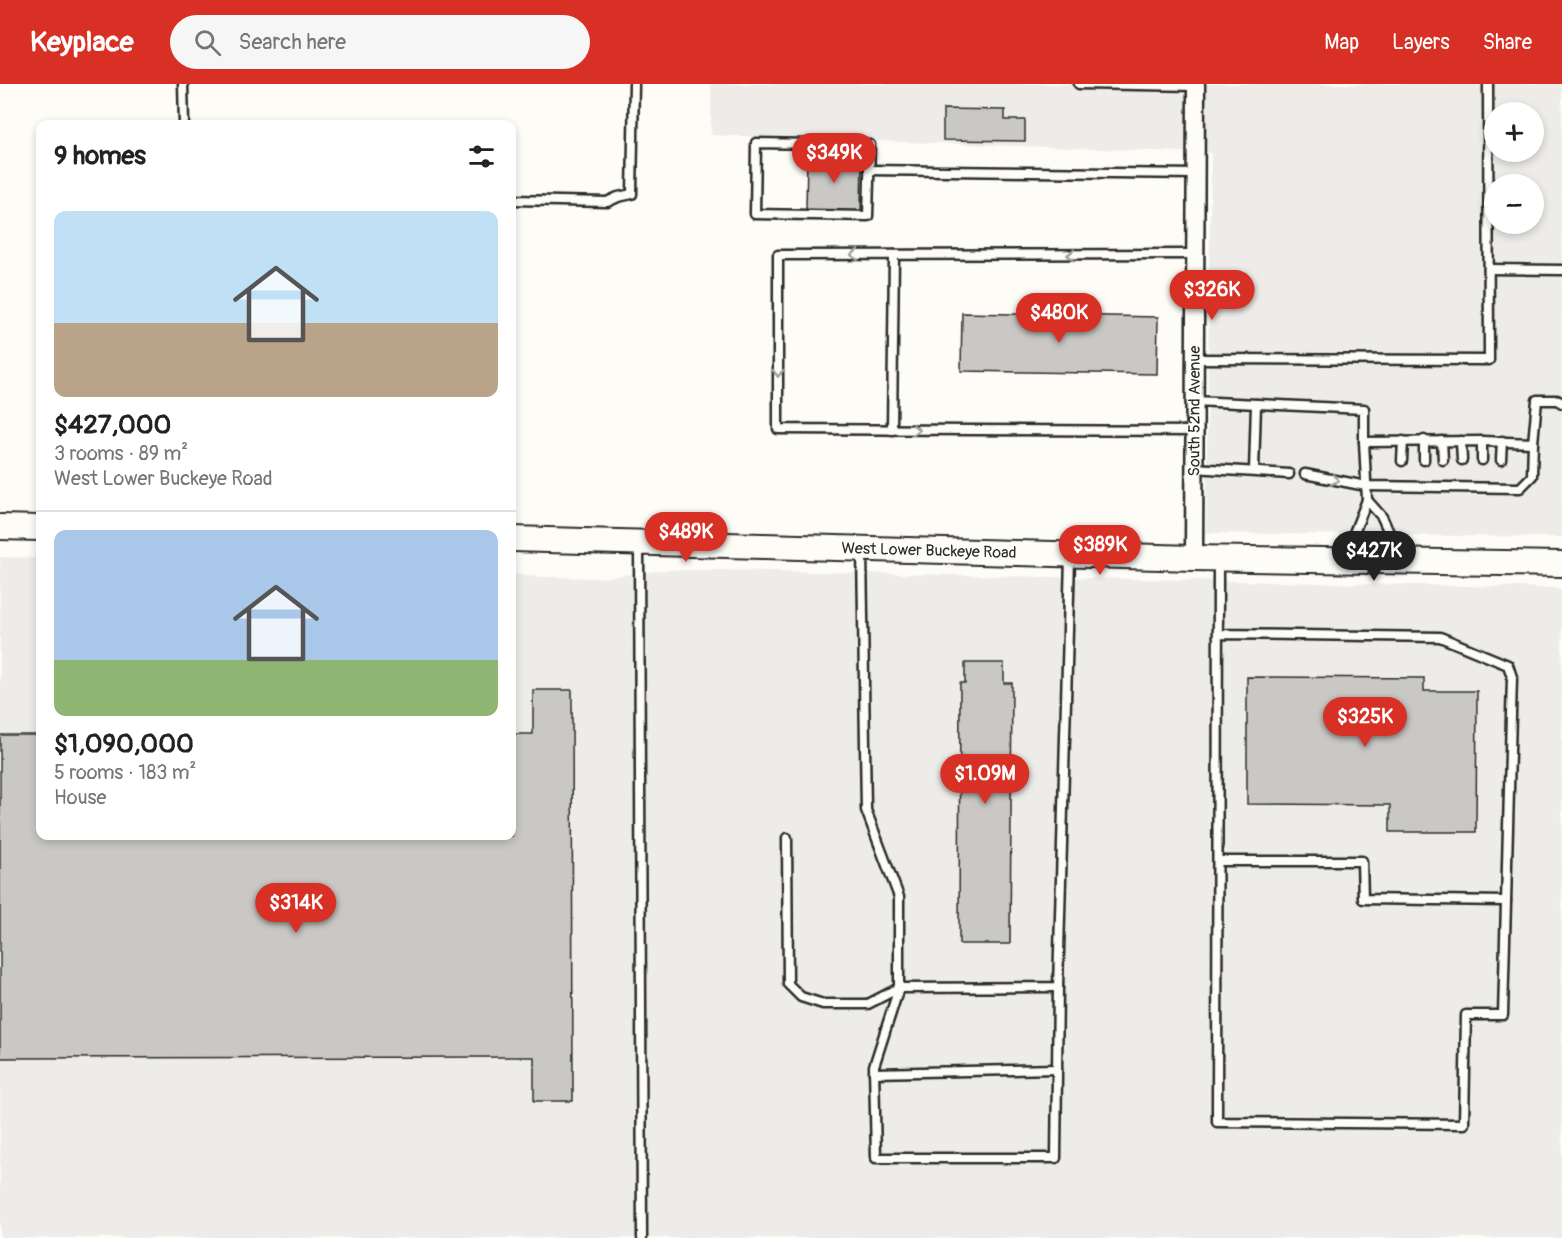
<!DOCTYPE html>
<meta charset="utf-8">
<style>
:root{--surface:#fff;--page:#f6f6f6;--text:#222;--muted:#767676;--line:#e0e0e0;--accent:#d93025}
body{margin:0;font-family:Pangolin,sans-serif;background:var(--page);color:var(--text);height:100vh;display:flex;flex-direction:column;font-size:22px;white-space:nowrap}
*{box-sizing:border-box;margin:0}
p{font-size:20px;color:var(--muted)}
.icon{flex:none;width:33px;height:33px;fill:none;stroke:currentColor;stroke-width:2;stroke-linecap:round;stroke-linejoin:round}
.map{position:relative;flex:1;overflow:hidden}
.sheet{position:absolute;left:36px;top:36px;width:480px;height:720px;display:flex;flex-direction:column;background:var(--surface);border-radius:12px;box-shadow:0 3px 9px #0003}
.sheet>*{flex:none}
.buttons{position:absolute;left:1484px;top:18px;display:grid;gap:12px}
.buttons a{display:grid;place-items:center;width:60px;height:60px;border-radius:50%;background:var(--surface);box-shadow:0 3px 9px #0003;font-size:30px}
.price{position:absolute;translate:-50% -51px;padding:0 14px;border-radius:21px;background:var(--accent);color:#fff;font-size:20px;line-height:39px;filter:drop-shadow(0 2px 3px #0008)}
.price::after{content:'';position:absolute;left:50%;top:36px;width:18px;height:14px;margin-left:-9px;background:inherit;clip-path:polygon(0 0,100% 0,50% 100%)}
.price.active{background:#222;color:#fff}
ul{padding:0;list-style:none}
li{display:grid;align-content:center;gap:12px;height:318px;padding:0 18px}
li+li{border-top:2px solid var(--line)}
li span{display:grid;place-items:center;height:186px;border-radius:12px;color:#555}
li>.icon{margin-inline-start:auto}
span .icon{width:108px;height:108px;fill:#fffc;stroke-width:1}
li b{font-size:26px}
h2{display:flex;justify-content:space-between;align-items:center;height:72px;padding:0 18px;font-size:26px}
header{display:flex;align-items:center;gap:36px;box-sizing:border-box;height:84px;padding:0 30px;background:var(--accent);color:#fff}
header strong{font-size:28px}
nav{display:flex;gap:33px;margin-inline-start:auto;font-size:21px}
.search{width:420px;height:54px;background:var(--page);display:flex;align-items:center;gap:15px;box-sizing:border-box;padding:0 21px;border-radius:33px;color:var(--muted);font-size:22px}
.map>svg:first-child{display:block}
.built{fill:#edece8;fill-rule:evenodd}
.building{fill:#c9c8c4;stroke:#2b2b2b;stroke-width:1.5}
.lines{fill:none;stroke-linecap:round;stroke-linejoin:round}
.service-casing{stroke:#2b2b2b;stroke-width:13}
.minor-casing{stroke:#2b2b2b;stroke-width:21}
.secondary-casing{stroke:#2b2b2b;stroke-width:28}
.service{stroke:#fdfcf7;stroke-width:8}
.minor{stroke:#fdfcf7;stroke-width:16}
.secondary{stroke:#fdfcf7;stroke-width:24}
.oneway{stroke:#9e9e9b}
.labels{text-anchor:middle;dominant-baseline:central;stroke-width:4.5;stroke-linejoin:round;paint-order:stroke}
.street-label{font-size:16px;fill:#2b2b2b;stroke:#fdfcf7}
</style>
<header>
<strong>Keyplace</strong>
<div class="search"><svg class="icon" aria-label="search" viewBox="0 0 24 24"><circle cx="10" cy="10" r="6"/><path d="M15 15l6 6"/></svg>Search here</div>
<nav><a>Map</a><a>Layers</a><a>Share</a></nav>
</header>
<div class="map">
<svg width="1562" height="1154" viewBox="0 0 1562 1154">
<rect width="100%" height="100%" fill="#fdfcf7"/>
<filter id="ink" filterUnits="userSpaceOnUse"><feTurbulence type="fractalNoise" baseFrequency=".0167" numOctaves="2"/><feDisplacementMap in="SourceGraphic" scale="12" xChannelSelector="R" yChannelSelector="G"/><feConvolveMatrix kernelMatrix="1 2 1 2 8 2 1 2 1" color-interpolation-filters="sRGB"/></filter>
<g filter="url(#ink)">
<g class="built">
<path d="M711 0H1562V453L1206 449 1211 69 711 51ZM1494 28H1533V68H1494ZM1494 100H1533V140H1494Z"/>
<polygon points="0,473 40,474 40,752 512,752 512,490 539,493 600,494 666,486 719,486 1554,504 1562,507 1562,1154 0,1154"/>
</g>
<g class="building">
<polygon points="943,25 1005,26 1005,36 1025,36 1025,57 943,56"/>
<polygon points="807,72 862,73 861,128 806,127"/>
<polygon points="962,229 1158,233 1157,290 961,287"/>
<polygon points="965,579 1004,579 1004,599 1012,599 1010,860 959,860 960,599 965,599"/>
<polygon points="1247,593 1424,594 1424,607 1477,607 1476,748 1390,748 1390,721 1247,720"/>
<polygon points="533,606 572,606 573,1017 534,1017 534,973 0,974 0,651 40,651 40,752 512,752 512,650 533,650"/>
</g>
<g class="lines">
<defs>
<g id="service">
<polyline points="183,0 184,40"/>
<polyline points="1079,0 1196,2"/>
<polygon points="756,59 870,61 868,132 755,130"/>
<polyline points="869,86 1196,90"/>
<polyline points="512,116 607,118 618,113 632,110 634,0"/>
<polyline points="1489,185 1562,186"/>
<polyline points="1195,275 1489,276 1488,0"/>
<polyline points="1194,317 1364,325 1364,358"/>
<polyline points="892,346 894,171"/>
<polyline points="1194,347 778,345 778,171 1195,170"/>
<polyline points="1424,356 1424,376"/>
<polyline points="1442,357 1443,376"/>
<polyline points="1461,357 1462,376"/>
<polyline points="1482,357 1482,376"/>
<polyline points="1501,376 1502,357"/>
<polyline points="1402,377 1403,357"/>
<polyline points="1194,384 1289,390"/>
<polyline points="1254,387 1256,320"/>
<polyline points="1305,390 1366,402 1520,404 1532,392 1533,359"/>
<polyline points="1367,416 1382,433 1401,475"/>
<polyline points="639,461 642,1154"/>
<polyline points="862,467 866,726 899,813 899,904 1058,903 1070,474"/>
<polyline points="1348,473 1352,454 1367,416 1364,358 1482,357 1533,359 1537,316 1557,316 1562,319"/>
<polyline points="1218,475 1217,1038 1464,1040 1466,931 1503,931 1512,593 1508,581 1440,553 1219,550"/>
<polyline points="787,754 788,900 801,913 823,920 868,920 899,904 874,982 876,1074 1056,1074 1058,903"/>
<polyline points="1218,777 1362,777 1363,815 1506,817"/>
<polyline points="874,989 1057,985"/>
</g>
<g id="minor">
<path id="s1" d="M1194 474 1196 0"/>
</g>
<g id="secondary">
<polyline points="0,443 40,444"/>
<path id="s2" d="M512 455 1194 474 1562 480"/>
</g>
</defs>
<use href="#service" class="service-casing"/>
<use href="#minor" class="minor-casing"/>
<use href="#secondary" class="secondary-casing"/>
<use href="#service" class="service"/>
<use href="#minor" class="minor"/>
<use href="#secondary" class="secondary"/>
</g>
<defs><path id="oneway-chevron" d="M-2-3.5L2.5 0L-2 3.5" fill="none" stroke-width="1.6" stroke-linecap="round" stroke-linejoin="round" transform="scale(1.5)"/></defs>
<g class="oneway">
<use href="#oneway-chevron" transform="translate(855 171) rotate(-180)"/>
<use href="#oneway-chevron" transform="translate(1071 171) rotate(-180)"/>
<use href="#oneway-chevron" transform="translate(778 289) rotate(90)"/>
<use href="#oneway-chevron" transform="translate(916 346)"/>
<use href="#oneway-chevron" transform="translate(1335 396) rotate(11)"/>
</g>
</g>
<g class="labels">
<g class="street-label">
<text stroke="none"><textPath href="#s1" startOffset="147">South 52nd Avenue</textPath></text>
<text stroke="none"><textPath href="#s2" startOffset="417">West Lower Buckeye Road</textPath></text>
</g>
</g>
</svg>
<div class="buttons">
<a>+</a>
<a>−</a>
</div>
<b class="price" style="left:834px;top:100px">$349K</b>
<b class="price" style="left:1212px;top:237px">$326K</b>
<b class="price" style="left:1059px;top:260px">$480K</b>
<b class="price" style="left:686px;top:479px">$489K</b>
<b class="price" style="left:1100px;top:492px">$389K</b>
<b class="price active" style="left:1374px;top:498px">$427K</b>
<b class="price" style="left:1365px;top:664px">$325K</b>
<b class="price" style="left:985px;top:721px">$1.09M</b>
<b class="price" style="left:296px;top:850px">$314K</b>
<section class="sheet">
<h2>9 homes<svg class="icon" aria-label="filters" viewBox="0 0 24 24"><path d="M4 7h16M4 17h16"/><circle cx="9" cy="7" r="2"/><circle cx="15" cy="17" r="2"/></svg></h2>
<ul>
<li><span style="background:linear-gradient(#bfe0f5 60%,#b9a48a 0)"><svg class="icon" aria-label="home" viewBox="0 0 24 24"><path d="M3 11l9-7 9 7M6 9v11h12V9"/></svg></span><div><b>$427,000</b><p>3 rooms · 89 m²</p><p>West Lower Buckeye Road</p></div></li>
<li><span style="background:linear-gradient(#a9c7e8 70%,#8fb573 0)"><svg class="icon" aria-label="home" viewBox="0 0 24 24"><path d="M3 11l9-7 9 7M6 9v11h12V9"/></svg></span><div><b>$1,090,000</b><p>5 rooms · 183 m²</p><p>House</p></div></li>
</ul>
</section>
</div>
